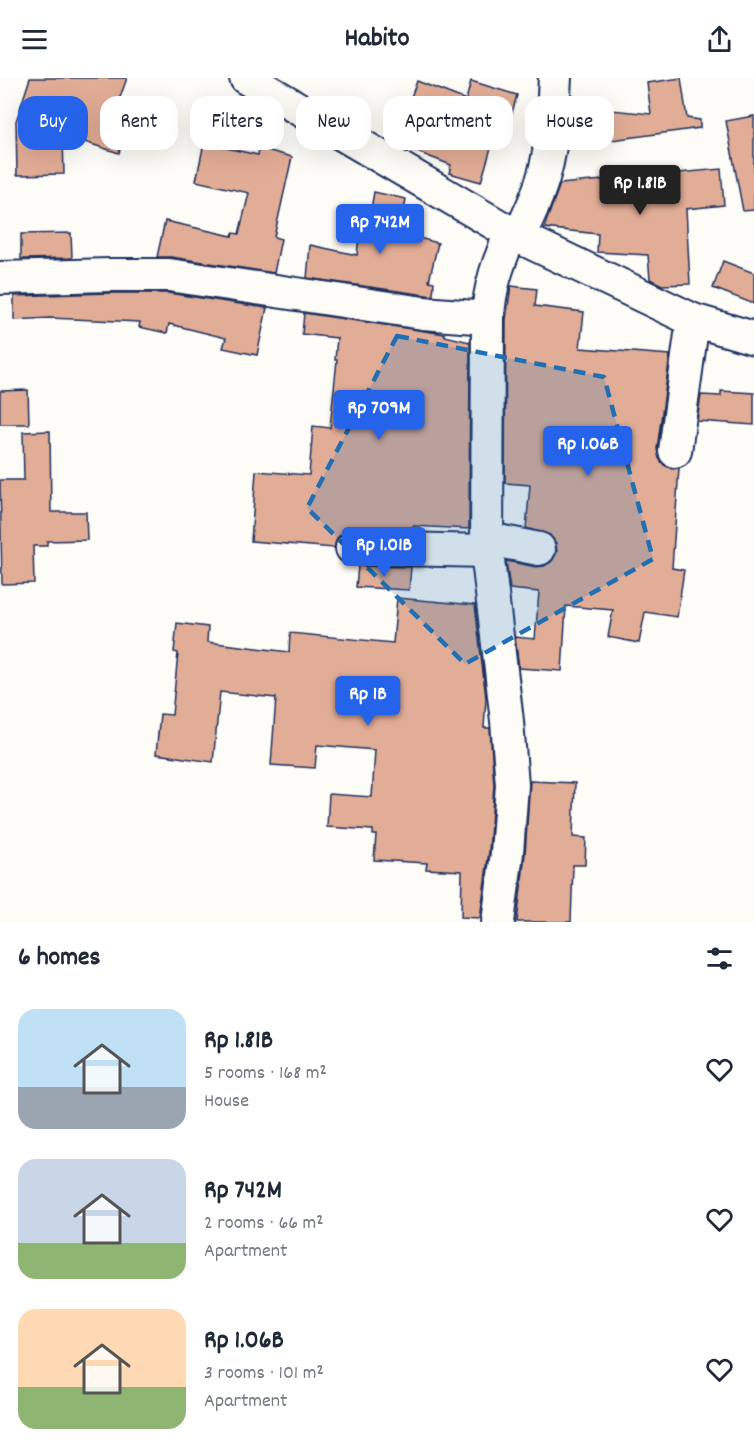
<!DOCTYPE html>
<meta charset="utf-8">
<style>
:root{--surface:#fff;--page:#f2f2f3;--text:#1f2937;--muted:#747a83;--accent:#2563eb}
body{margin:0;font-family:Dekko,sans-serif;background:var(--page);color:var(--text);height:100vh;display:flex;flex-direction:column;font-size:22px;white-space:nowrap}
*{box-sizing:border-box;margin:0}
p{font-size:20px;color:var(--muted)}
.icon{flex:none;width:33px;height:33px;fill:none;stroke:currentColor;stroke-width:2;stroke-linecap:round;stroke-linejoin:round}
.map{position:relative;height:844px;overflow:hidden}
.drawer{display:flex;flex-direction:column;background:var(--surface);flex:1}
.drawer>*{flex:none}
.banner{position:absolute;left:18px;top:18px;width:718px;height:54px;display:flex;gap:12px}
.price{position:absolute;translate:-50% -51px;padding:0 14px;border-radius:6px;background:var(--accent);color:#fff;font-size:20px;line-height:39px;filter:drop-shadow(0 2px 3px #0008)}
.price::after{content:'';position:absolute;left:50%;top:36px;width:18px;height:14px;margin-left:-9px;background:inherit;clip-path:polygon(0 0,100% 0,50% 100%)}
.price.selected{background:#222;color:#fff}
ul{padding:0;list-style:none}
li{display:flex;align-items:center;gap:18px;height:150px;padding:0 18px}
li span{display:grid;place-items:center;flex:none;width:168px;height:120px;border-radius:18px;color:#555}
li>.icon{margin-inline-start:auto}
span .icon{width:72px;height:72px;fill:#fffc;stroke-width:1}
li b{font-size:26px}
h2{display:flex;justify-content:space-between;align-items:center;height:72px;padding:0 18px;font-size:26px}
.pill{padding:0 21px;border-radius:18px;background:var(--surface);box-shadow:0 6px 24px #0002;font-size:21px;line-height:54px}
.pill.selected{background:var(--accent);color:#fff}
header{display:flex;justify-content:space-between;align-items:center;height:78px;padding:0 18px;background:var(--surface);font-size:27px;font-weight:700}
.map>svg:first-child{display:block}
.building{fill:#e2ad96;stroke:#1b2f5e;stroke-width:1.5}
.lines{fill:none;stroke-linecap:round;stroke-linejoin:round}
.minor-casing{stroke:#1b2f5e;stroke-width:36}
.minor{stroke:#fdfcf7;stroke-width:32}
.marked{fill:#1f6fb2;fill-opacity:0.2;stroke:#1f6fb2;stroke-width:4.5;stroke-dasharray:12 8;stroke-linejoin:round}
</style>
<header><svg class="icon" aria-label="menu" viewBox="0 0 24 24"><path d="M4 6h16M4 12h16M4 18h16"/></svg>Habito<svg class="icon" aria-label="share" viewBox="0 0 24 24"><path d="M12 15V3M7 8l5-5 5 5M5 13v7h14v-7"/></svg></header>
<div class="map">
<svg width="754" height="844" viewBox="0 0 754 844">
<rect width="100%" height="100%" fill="#fdfcf7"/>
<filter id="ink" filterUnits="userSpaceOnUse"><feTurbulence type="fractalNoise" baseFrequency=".0167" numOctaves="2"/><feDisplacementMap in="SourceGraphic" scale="12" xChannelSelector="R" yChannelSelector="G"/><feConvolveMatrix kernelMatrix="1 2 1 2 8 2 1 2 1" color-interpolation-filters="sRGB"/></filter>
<g filter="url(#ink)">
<g class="building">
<polygon points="30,0 127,0 113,39 129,43 119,75 63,57 64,96 17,97 16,43"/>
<polygon points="681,0 687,40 700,42 700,50 568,68 572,28 651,36 647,5"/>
<polygon points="417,3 466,22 471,3 517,17 508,49 498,46 481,104 449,95 451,87 394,65"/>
<polygon points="754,38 754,132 743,133 726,43"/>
<polygon points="204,65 258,77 259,70 292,79 274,159 281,161 274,195 171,179 157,179 165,143 232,158 233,155 239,156 249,115 196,103"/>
<polygon points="721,91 724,127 686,131 690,206 662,207 650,201 648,177 597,174 598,156 544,150 560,106"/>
<polygon points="374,114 406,121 400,155 438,165 429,203 434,204 433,218 307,200 310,167 357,177 359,158 366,159"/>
<polygon points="71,155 72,180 21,181 21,156"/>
<polygon points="723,183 754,195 754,226 713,210"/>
<polygon points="511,208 537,211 535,228 584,234 580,270 670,277 657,371 659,380 664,387 672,391 679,390 672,490 684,492 677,539 645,534 639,565 608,559 613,532 566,528 562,593 519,590 515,559 535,561 539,514 510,511 506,483 536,489 544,488 552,483 557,474 556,465 550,457 526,450 530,407 505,405 506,241"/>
<polygon points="110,215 168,215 267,230 257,277 223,270 226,260 169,246 167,255 139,249 140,244 50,240 14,242 14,218"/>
<polygon points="304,235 445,256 445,258 470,264 469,451 413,448 413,453 352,452 343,455 337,460 334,470 251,463 256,393 309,397 313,348 330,350 337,282 335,282 337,260 302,256"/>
<polygon points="28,312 29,346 0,346 0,313"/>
<polygon points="721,313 754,315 754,347 697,343 701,317 721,318"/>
<polygon points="50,353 51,434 86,434 87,462 47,463 47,468 33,468 34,505 2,506 0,402 24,402 23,354"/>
<polygon points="358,488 411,489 409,512 356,509"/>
<polygon points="397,520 475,527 486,620 484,650 490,650 494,707 489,773 480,840 461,839 462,793 426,791 427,785 374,782 376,757 373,757 373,752 327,749 329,716 372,719 375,672 317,667 315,690 271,687 276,620 220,614 213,684 156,676 160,636 172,637 178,575 174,574 177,545 208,549 207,564 289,574 290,555 393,565"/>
<polygon points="530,703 575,705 573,759 586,760 585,787 573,787 571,844 517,844 525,776"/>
</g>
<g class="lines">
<defs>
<g id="minor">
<polyline points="246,0 511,155 693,242 754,260"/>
<path d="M519 158C529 137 539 116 545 93 553 63 553 31 555 0"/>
<polyline points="0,200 110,197 169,197 423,235 488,240"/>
<polyline points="675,373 693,242"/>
<polyline points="488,461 539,471"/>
<polyline points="352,470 487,473"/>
<path d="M498 844 507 775 512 707 507 643 487 473 488 240C489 209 499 183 511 155"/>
</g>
</defs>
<use href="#minor" class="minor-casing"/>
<use href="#minor" class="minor"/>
</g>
</g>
<path class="marked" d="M397 258 604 299 653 481 465 586 307 430Z"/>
</svg>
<b class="price selected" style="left:640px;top:138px">Rp 1.81B</b>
<b class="price" style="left:380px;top:177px">Rp 742M</b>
<b class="price" style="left:379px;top:363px">Rp 709M</b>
<b class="price" style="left:588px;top:399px">Rp 1.06B</b>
<b class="price" style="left:384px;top:500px">Rp 1.01B</b>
<b class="price" style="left:368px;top:649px">Rp 1B</b>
<div class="banner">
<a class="pill selected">Buy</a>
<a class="pill">Rent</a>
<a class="pill">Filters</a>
<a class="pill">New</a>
<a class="pill">Apartment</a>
<a class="pill">House</a>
</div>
</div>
<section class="drawer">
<h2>6 homes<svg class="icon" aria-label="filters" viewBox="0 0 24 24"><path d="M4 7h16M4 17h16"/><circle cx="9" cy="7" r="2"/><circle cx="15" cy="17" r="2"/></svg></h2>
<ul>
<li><span style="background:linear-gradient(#bfe0f5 65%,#9aa5b1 0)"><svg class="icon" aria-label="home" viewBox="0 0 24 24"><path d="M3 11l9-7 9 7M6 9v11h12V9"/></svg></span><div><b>Rp 1.81B</b><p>5 rooms · 168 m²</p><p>House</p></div><svg class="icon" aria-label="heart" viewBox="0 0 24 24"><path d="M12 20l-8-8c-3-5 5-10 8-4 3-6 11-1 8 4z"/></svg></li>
<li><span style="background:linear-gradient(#c9d6e8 70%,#8fb573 0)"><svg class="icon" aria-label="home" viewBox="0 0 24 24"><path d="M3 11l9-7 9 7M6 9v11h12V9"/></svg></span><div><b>Rp 742M</b><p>2 rooms · 66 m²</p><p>Apartment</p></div><svg class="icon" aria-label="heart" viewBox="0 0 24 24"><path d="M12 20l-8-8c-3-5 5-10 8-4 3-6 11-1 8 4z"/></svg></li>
<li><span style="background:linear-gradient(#ffd9b3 65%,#8fb573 0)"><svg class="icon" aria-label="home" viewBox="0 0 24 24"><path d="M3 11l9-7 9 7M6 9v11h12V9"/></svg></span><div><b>Rp 1.06B</b><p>3 rooms · 101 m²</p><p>Apartment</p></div><svg class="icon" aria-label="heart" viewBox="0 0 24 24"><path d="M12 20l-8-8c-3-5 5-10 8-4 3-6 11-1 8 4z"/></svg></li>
</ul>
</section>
